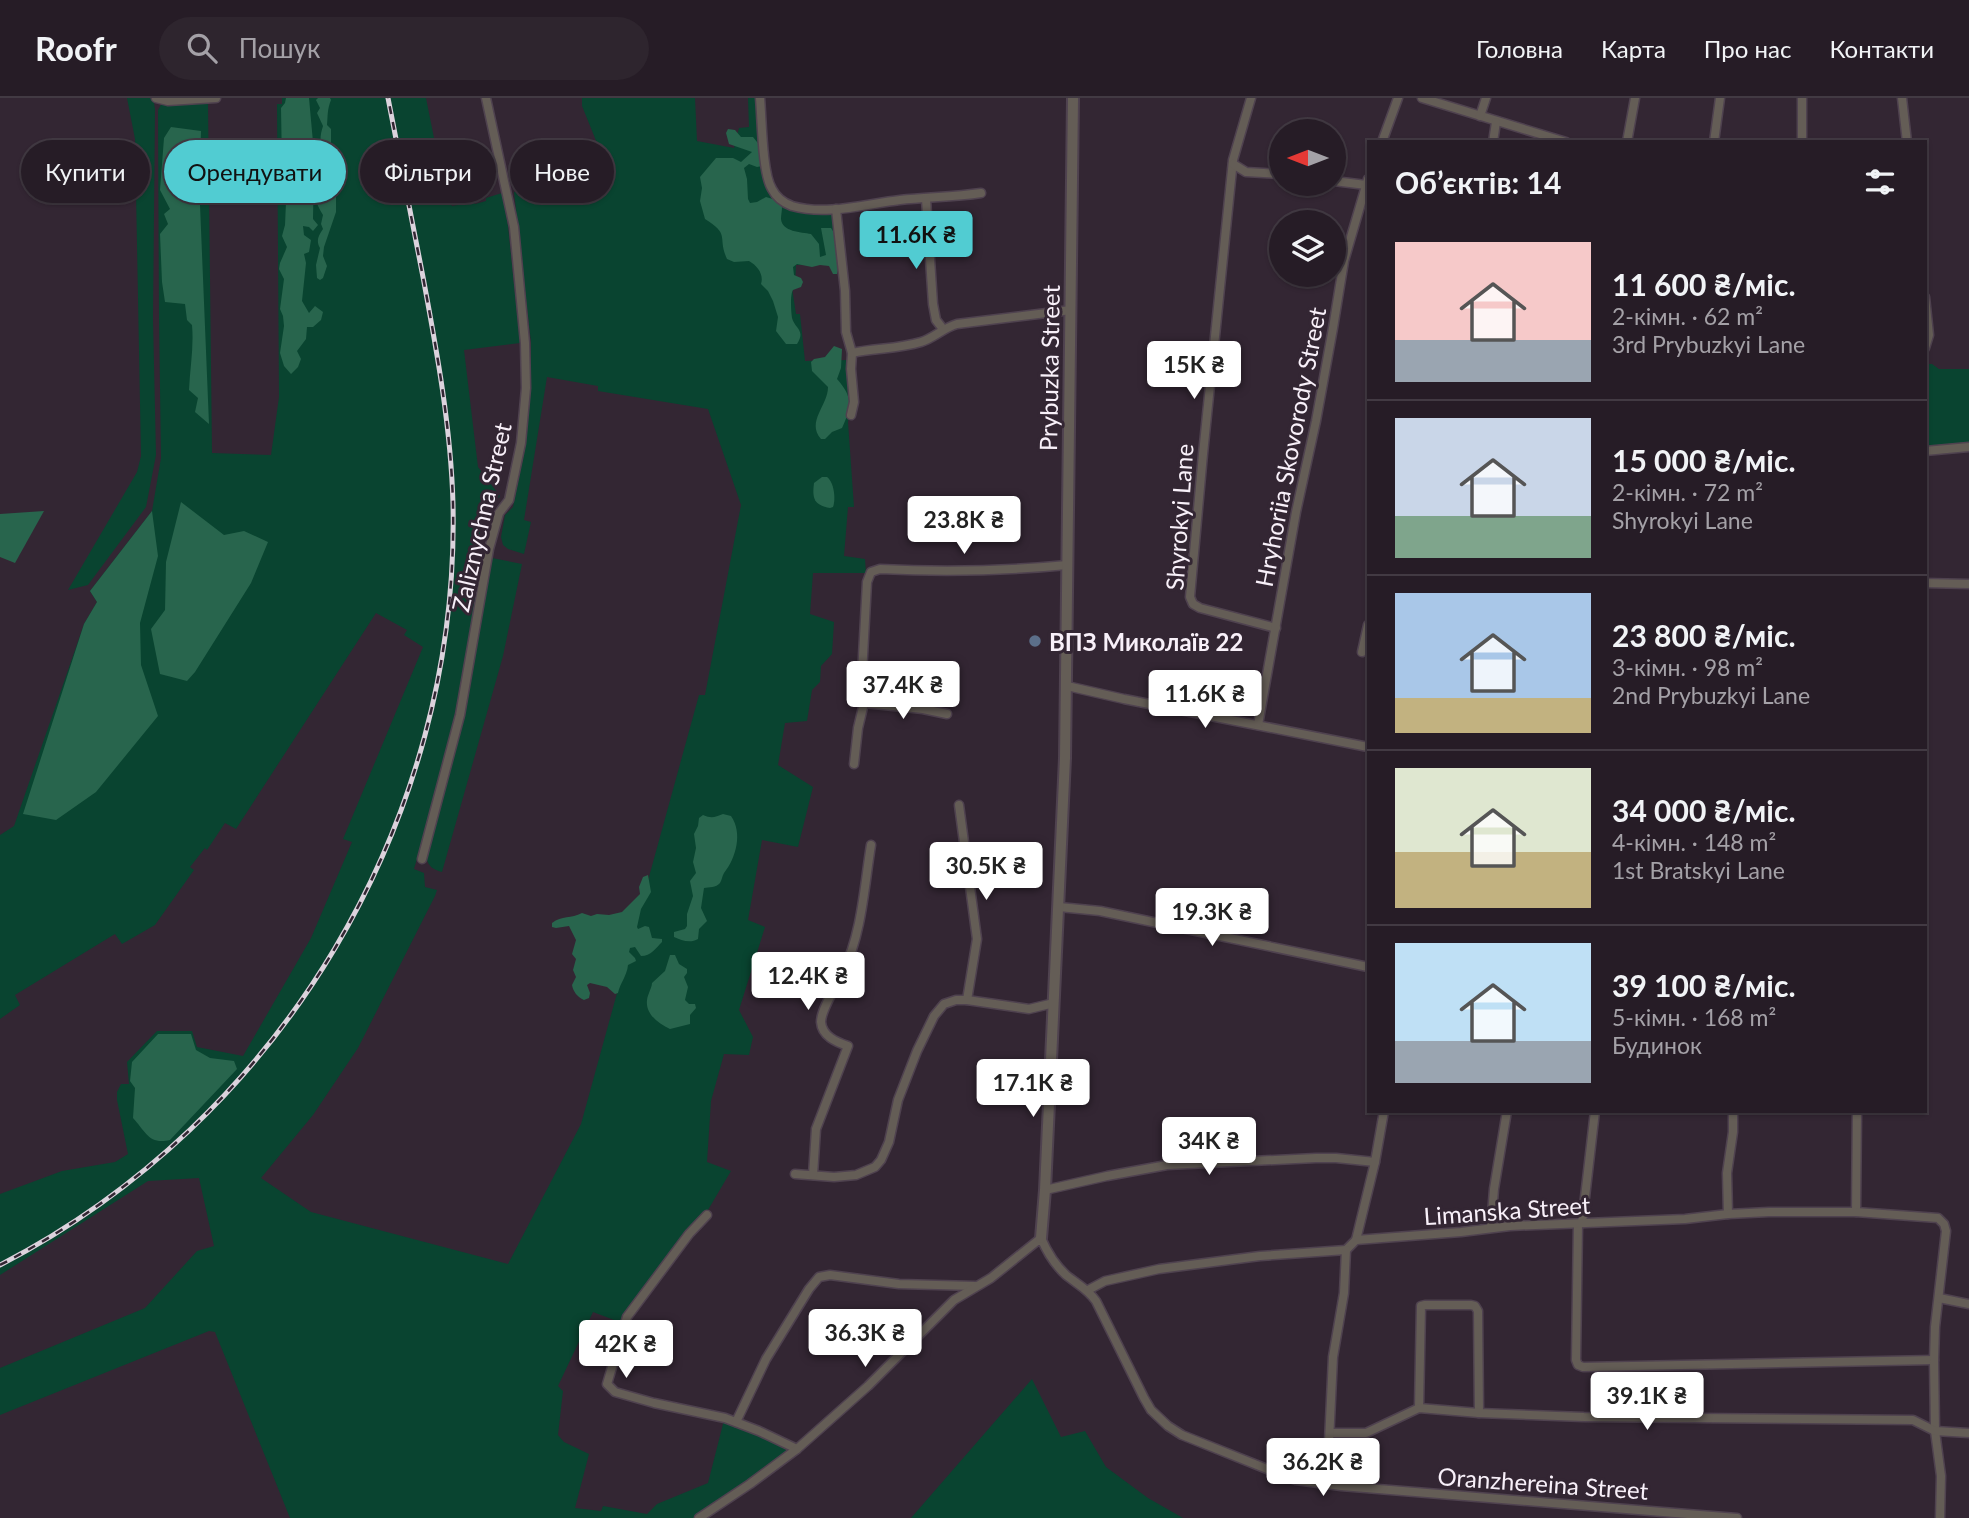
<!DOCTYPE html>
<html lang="uk">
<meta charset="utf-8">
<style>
:root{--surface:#261c26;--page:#2e252e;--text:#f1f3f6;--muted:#a4a1a7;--line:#423a43;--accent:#51ccd2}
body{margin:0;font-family:Lato,sans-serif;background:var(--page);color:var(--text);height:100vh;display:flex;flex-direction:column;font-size:26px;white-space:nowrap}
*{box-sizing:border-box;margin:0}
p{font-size:23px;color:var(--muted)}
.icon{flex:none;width:38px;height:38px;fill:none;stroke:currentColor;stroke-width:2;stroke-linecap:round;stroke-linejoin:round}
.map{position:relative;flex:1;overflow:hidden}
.panel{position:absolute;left:1367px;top:42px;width:560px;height:973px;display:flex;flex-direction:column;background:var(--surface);border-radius:0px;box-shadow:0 2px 5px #0004,0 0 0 2px var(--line)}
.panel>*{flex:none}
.banner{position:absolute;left:21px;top:42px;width:665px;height:63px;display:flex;gap:14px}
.needle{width:46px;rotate:270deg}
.tools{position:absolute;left:1269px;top:21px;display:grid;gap:14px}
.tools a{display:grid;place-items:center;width:77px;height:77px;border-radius:50%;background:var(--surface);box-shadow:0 2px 5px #0004,0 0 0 2px var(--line);font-size:35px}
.price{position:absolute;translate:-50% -60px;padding:0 16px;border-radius:7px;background:#fff;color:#222;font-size:23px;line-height:46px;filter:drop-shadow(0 2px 4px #0008)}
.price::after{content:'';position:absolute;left:50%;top:42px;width:21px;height:16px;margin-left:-10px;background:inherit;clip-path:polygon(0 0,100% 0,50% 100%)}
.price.active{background:var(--accent);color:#111}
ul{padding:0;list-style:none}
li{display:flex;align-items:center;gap:21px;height:175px;padding:0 28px}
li+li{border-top:2px solid var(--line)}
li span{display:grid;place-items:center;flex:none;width:196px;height:140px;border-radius:0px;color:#555}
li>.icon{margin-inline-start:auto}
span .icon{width:84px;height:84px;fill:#fffc;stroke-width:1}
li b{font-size:30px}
h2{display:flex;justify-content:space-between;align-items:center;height:84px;padding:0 28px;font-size:30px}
.chip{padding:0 24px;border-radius:32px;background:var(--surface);box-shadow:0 2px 5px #0004,0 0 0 2px var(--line);font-size:24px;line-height:63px}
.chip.active{background:var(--accent);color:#111}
header{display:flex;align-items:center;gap:42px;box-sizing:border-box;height:98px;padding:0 35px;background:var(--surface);border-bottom:2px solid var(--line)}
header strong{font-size:33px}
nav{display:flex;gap:38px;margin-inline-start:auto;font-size:24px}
.search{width:490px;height:63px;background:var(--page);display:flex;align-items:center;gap:18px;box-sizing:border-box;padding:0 24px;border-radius:38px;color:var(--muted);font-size:26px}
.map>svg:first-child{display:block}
.green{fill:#094430;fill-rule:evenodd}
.forest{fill:#28654d}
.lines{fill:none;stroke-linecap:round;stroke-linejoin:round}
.minor-casing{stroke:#4f424f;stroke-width:11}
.tertiary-casing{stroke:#4f424f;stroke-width:14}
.minor{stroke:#645d56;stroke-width:8}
.tertiary{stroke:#645d56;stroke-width:10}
.rail-casing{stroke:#dcd3dd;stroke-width:5}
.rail{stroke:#332633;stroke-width:2.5;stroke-dasharray:8;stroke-linecap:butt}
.service-dot{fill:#5c6f8a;stroke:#332633;stroke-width:2.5}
.labels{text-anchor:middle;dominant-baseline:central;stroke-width:6;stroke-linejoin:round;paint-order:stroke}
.street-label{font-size:24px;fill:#f8f0f9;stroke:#332633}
.poi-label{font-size:24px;font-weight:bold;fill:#f8f0f9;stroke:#332633;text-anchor:start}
</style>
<header>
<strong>Roofr</strong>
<div class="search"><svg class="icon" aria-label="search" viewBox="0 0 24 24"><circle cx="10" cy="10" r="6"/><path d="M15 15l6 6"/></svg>Пошук</div>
<nav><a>Головна</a><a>Карта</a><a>Про нас</a><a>Контакти</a></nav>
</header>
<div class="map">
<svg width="1969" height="1420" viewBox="0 0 1969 1420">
<rect width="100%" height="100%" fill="#332633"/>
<g class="green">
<polygon points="127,0 150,0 154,5 155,11 153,221 156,357 146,409 88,487 68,492 137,374 141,358 135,41"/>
<path d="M282 0H386C418 164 463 329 449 497 444 550 433 602 419 653 414 672 406 690 402 709L418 663 440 572 450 498 453 408 449 332 438 258 390 0H426L434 40 428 45 436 82 452 108 474 104 475 106 486 103V100L502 95 508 128 520 245 464 252 478 369 500 398C494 405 490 408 480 410V478L455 616 440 681 414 771 424 775 425 789 437 792 435 798 358 950 313 1017 261 1080 311 1114 508 1166 581 1026 699 597H705L741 407 708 311 598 293V288L547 279 524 422 531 424 524 456 508 451 503 447 501 439 505 417 513 409 526 346 531 289V244L514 94C534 94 550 82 566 72 577 66 590 60 601 55L582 8V0H695L697 43 734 50 739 30 749 29 748 0H758L765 75 778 101 829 112 835 116 841 166 796 167 795 189 792 190 796 216H800L805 263 849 262 853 302 848 324 854 409H848L844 458 865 461 866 475H813L810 516 834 524 832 556 821 568 820 584 812 592 807 623 785 625 778 667 813 689 798 749 762 742 748 822 765 829 739 912 753 939 749 957 724 956 711 1003 707 1064 731 1073 705 1117 622 1225 593 1214 558 1288 563 1293 558 1337 564 1344 589 1356 575 1410 601 1413 603 1408 647 1416 657 1406 708 1385 724 1322 758 1335 786 1350V1354L749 1383 694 1420H290L215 1234 209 1233 0 1317V1270L145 1210 197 1153 214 1148 199 1080 148 1083 0 1177V1096L62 1073 115 1064 128 1056 117 1002V994L121 986H129L127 964 157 933H192L197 949 243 958 311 840 352 744 343 741 423 549 404 537 407 532 376 515 236 731 225 725 207 752 205 750 190 769 194 772 155 827 122 846 115 836 15 897 20 907 0 921V737L14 728 84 526 97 504 90 493 152 413 161 360 159 221 158 12 162 5 208 6 212 355 271 357 279 299 277 6H282ZM393 733C386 755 375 776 365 797 333 863 291 924 243 980 221 1005 195 1027 169 1050 147 1070 125 1092 98 1106L128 1085 202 1019 240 981 272 942 328 863 355 815Z"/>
<polygon points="1925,266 1932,266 1939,271 1969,271 1969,344 1925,350"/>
<path d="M492 460 522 466 503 558 442 774C432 771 429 769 426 759L465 618Z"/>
<polygon points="1032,1281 1061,1339 1085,1333 1106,1369 1148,1400 1183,1420 911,1420"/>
</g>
<g class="forest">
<path d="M286 0H309L313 44 308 50 314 54C316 76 313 98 313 121L318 127 313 133 309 129 303 128 304 137 311 142 309 154 304 156 306 165 302 203 309 215 315 208 323 214 321 222 313 229H307L306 241 297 253 301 261 298 269 291 276 284 268 280 255 284 228 283 218 280 211 284 181 279 171 280 165 287 149 282 138 285 127 287 81 282 67 281 10 285 5Z"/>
<path d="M318 0H330L331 2C327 12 328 17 327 27L331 31V51L335 64 328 74V84L336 95V114L324 149 323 158 327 168 323 180 320 182 317 180 316 167 320 150C316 143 318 138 323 131L321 126 323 117C313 101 312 91 324 75L321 71 324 55C319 46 320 37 323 28L317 15 320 10 316 2Z"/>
<path d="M171 29 201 33 199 92 195 100 200 107 209 326 195 314 198 300 189 292C190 270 194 249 192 227L187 222 185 206 165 204 162 184 160 136 168 126 164 116 170 111 160 92 164 40Z"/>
<path d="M728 31 735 32 741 39H753L761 49 762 68 757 69 749 66 744 70 747 81 748 101 750 105 757 104 766 99 776 102 782 109C782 113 781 117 781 121 782 134 801 134 811 136L819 146 820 159 826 157 821 130H831C838 139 840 165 837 176H833L829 168 820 167 812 169 797 166 793 169 794 177 801 180 803 184 801 189 793 192C790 197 791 213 792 220 795 231 806 232 797 246H786L776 233 778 219 773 203 768 193 761 186C764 177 758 168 749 163L734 164 727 161C717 139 731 137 705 121L700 103 702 90 700 79 716 60H733L741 64 752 54 729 46 726 35Z"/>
<path d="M834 248 842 251 841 270 837 281C853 299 852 309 842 330L832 334 825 341H821C806 323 828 308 828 289L812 273 811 264 814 261 825 259Z"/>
<path d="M822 379H827C834 384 836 401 833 409L830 410C814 407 812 401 814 385Z"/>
<polygon points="181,404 224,437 244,433 268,444 251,485 195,574 187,583 160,576 151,531 165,512 166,464"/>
<polygon points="44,413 15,465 0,459 0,416"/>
<polygon points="152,413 158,458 140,525 141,567 158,618 96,694 56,722 23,716 84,526 97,504 90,493"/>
<path d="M723 716 731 718C743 735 736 760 724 775 722 778 722 782 720 785 716 790 709 789 704 790L701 810 707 823 699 831 698 841C690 846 681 842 674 839V834L685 831 687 828V816L693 798 690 783 696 775 693 764 696 750 694 736 698 728 699 720 703 717C712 721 715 719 723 716Z"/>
<path d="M648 777 651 794 641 811 637 829 638 831 645 828 649 829 652 840 662 841V844C656 850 651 858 641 858L635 849 630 850 629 854 635 860 636 863 628 867C627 878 620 885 618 895L615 896 607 889 590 885 587 887 590 895 589 900 584 902C577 899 573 893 572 887L576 879 573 872 576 861 572 856 576 842 569 828 556 830 552 829V825C562 817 571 821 582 815L591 818 597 816 609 817 622 814 640 796 639 789 643 779Z"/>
<path d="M670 857H675L679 866 687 871V875L684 879 688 889 685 902 689 906H695L696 910 690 917V926L670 931C657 925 641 913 649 895 650 892 652 888 652 885L665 873Z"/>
<path d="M158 936H191L196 952 210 960 234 963 237 971 170 1042C149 1047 146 1034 133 1020L135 990 130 983 132 964Z"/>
</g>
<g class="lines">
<defs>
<g id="minor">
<polyline points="156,0 168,3 216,0"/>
<path d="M760 0C762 21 762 75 772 91 776 99 784 105 792 108 827 118 865 106 900 102 927 99 954 99 981 95"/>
<polyline points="1251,0 1233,62 1203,356 1190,499 1193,506 1200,510 1276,530"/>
<polyline points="1422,0 1566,44"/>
<polyline points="1902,0 1907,44"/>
<polyline points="1480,18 1486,0"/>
<polyline points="1382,44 1398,0"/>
<polyline points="1493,44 1496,24"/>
<polyline points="1627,44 1635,0"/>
<polyline points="1714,44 1720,0"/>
<polyline points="1802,44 1802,0"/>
<polyline points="1233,66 1246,74 1281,76"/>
<polyline points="1334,83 1366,87"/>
<polyline points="926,101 933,206 936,222 943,231"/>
<polyline points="836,111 845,193 846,234 852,255 851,271 854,304 851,317"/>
<polyline points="1925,199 1929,237 1925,250"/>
<path d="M852 255C875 250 898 251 921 244 934 240 943 230 957 226L1071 212"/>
<polyline points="1925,353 1969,349"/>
<polyline points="1925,485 1969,486"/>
<polyline points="1362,554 1368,527"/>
<polyline points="1067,588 1124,601 1368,649"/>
<polyline points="864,605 923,611 947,616"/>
<polyline points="1258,627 1296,414 1316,323 1333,230 1344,163 1368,81"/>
<path d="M854 666 858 630 864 605 861 595 867 484 871 474 880 471C942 474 1005 473 1067 467"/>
<polyline points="959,707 977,841 967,902"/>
<polyline points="422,761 460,617 489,451 499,415 509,402 521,345 526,290 525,245 514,129 486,0"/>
<polyline points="1059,809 1100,813 1368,869"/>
<polyline points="795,1076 834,1079 856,1077 875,1069 881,1062 889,1044 898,1002 917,953 934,918 944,906 956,902 967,902 1029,911 1054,905"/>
<path d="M813 1077 816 1031 848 948C836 944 822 938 821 924 821 911 837 887 843 874 862 835 864 790 871 747"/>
<polyline points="1045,1092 1107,1078 1167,1067 1316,1060 1336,1060 1375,1064"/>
<polyline points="1856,1114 1857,1013"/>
<polyline points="1728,1116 1727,1075 1733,1034 1733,1013"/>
<polyline points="707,1117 689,1136 627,1219 607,1286 615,1294 654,1305 725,1320 759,1333 797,1351"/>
<polyline points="1582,1125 1595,1013"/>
<polyline points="1578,1126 1576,1262 1578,1267 1583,1269 1934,1262"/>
<polyline points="1491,1129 1494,1091 1507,1013"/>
<polyline points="1356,1142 1375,1064 1384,1013"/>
<polyline points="1088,1192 1105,1183 1159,1171 1260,1158 1346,1152 1356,1142 1461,1134 1510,1128 1685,1121 1728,1116 1769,1114 1856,1114 1938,1120 1944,1126 1946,1133 1935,1229 1934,1262 1935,1333 1941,1378 1940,1420"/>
<polyline points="1939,1200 1969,1206"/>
<polyline points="1419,1310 1421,1208 1425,1207 1471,1207 1475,1208 1478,1213 1479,1315"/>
<polyline points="736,1324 766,1261 809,1191 819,1179 830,1177 899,1186 975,1188"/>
<polyline points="1330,1335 1366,1335 1419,1310 1479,1315 1584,1319 1913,1322 1935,1333 1969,1335"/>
<polyline points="1327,1386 1333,1259 1344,1195 1346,1152"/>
<path d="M699 1420 750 1386 797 1351 868 1288 954 1202 991 1180 1041 1140C1047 1154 1054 1166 1066 1177 1077 1186 1088 1191 1096 1203L1144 1300 1151 1312 1168 1328 1182 1337 1277 1375 1296 1382 1341 1388 1737 1420"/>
</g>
<polyline id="tertiary" points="1041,1140 1045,1092 1065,660 1073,0"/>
</defs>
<use href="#minor" class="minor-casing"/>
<use href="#tertiary" class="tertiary-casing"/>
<use href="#minor" class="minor"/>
<use href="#tertiary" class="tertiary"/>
<defs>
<path id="rail" d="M0 1167C281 1022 460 723 453 406 451 330 437 254 423 179 411 119 400 60 388 0"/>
</defs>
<use href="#rail" class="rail-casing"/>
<use href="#rail" class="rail"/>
</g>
<circle class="service-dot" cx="1035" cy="543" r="7"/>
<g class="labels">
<g class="street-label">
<text transform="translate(1049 270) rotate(-89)">Prybuzka Street</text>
<text transform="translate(1290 349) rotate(-79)">Hryhoriia Skovorody Street</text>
<text transform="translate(481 419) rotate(-77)">Zaliznychna Street</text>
<text transform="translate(1179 419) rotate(-86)">Shyrokyi Lane</text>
<text transform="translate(1507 1112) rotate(-4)">Limanska Street</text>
<text transform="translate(1543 1385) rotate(4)">Oranzhereina Street</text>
</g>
<g class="poi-label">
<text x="1049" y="543">ВПЗ Миколаїв 22</text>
</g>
</g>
</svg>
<div class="tools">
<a><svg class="needle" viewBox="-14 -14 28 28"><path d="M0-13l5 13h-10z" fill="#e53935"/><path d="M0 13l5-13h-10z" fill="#a4a1a7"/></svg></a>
<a><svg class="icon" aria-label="layers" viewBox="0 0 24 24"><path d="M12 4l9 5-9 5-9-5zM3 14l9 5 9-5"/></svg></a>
</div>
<b class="price active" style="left:916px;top:173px">11.6K ₴</b>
<b class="price" style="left:1194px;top:303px">15K ₴</b>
<b class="price" style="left:964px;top:458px">23.8K ₴</b>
<b class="price" style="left:903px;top:623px">37.4K ₴</b>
<b class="price" style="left:1205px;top:632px">11.6K ₴</b>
<b class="price" style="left:986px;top:804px">30.5K ₴</b>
<b class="price" style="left:1212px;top:850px">19.3K ₴</b>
<b class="price" style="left:808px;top:914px">12.4K ₴</b>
<b class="price" style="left:1033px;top:1021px">17.1K ₴</b>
<b class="price" style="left:1209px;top:1079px">34K ₴</b>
<b class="price" style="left:865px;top:1271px">36.3K ₴</b>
<b class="price" style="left:626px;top:1282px">42K ₴</b>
<b class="price" style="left:1647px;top:1334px">39.1K ₴</b>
<b class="price" style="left:1323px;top:1400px">36.2K ₴</b>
<div class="banner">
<a class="chip">Купити</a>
<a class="chip active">Орендувати</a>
<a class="chip">Фільтри</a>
<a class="chip">Нове</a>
</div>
<section class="panel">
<h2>Об’єктів: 14<svg class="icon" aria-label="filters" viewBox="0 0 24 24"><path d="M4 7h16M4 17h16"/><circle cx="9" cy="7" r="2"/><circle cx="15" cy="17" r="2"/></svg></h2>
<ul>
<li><span style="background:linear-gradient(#f6c9c9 70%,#9aa5b1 0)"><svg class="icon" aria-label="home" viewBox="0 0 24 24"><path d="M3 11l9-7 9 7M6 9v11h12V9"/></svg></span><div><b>11 600 ₴/міс.</b><p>2-кімн. · 62 m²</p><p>3rd Prybuzkyi Lane</p></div></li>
<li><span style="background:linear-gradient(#c9d6e8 70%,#7fa58c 0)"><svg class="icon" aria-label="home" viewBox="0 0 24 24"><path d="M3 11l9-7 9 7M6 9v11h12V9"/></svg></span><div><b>15 000 ₴/міс.</b><p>2-кімн. · 72 m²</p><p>Shyrokyi Lane</p></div></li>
<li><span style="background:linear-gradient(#a9c7e8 75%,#c2b280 0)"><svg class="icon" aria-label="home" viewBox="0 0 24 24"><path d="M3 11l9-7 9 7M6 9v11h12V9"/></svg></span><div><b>23 800 ₴/міс.</b><p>3-кімн. · 98 m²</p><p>2nd Prybuzkyi Lane</p></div></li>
<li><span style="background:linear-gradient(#dfe7d0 60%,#c2b280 0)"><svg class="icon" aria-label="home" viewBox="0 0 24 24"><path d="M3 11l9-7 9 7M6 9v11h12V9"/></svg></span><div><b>34 000 ₴/міс.</b><p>4-кімн. · 148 m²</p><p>1st Bratskyi Lane</p></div></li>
<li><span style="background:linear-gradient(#bfe0f5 70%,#9aa5b1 0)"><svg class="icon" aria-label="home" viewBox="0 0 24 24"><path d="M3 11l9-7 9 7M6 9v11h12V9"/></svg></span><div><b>39 100 ₴/міс.</b><p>5-кімн. · 168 m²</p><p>Будинок</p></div></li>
</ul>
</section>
</div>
